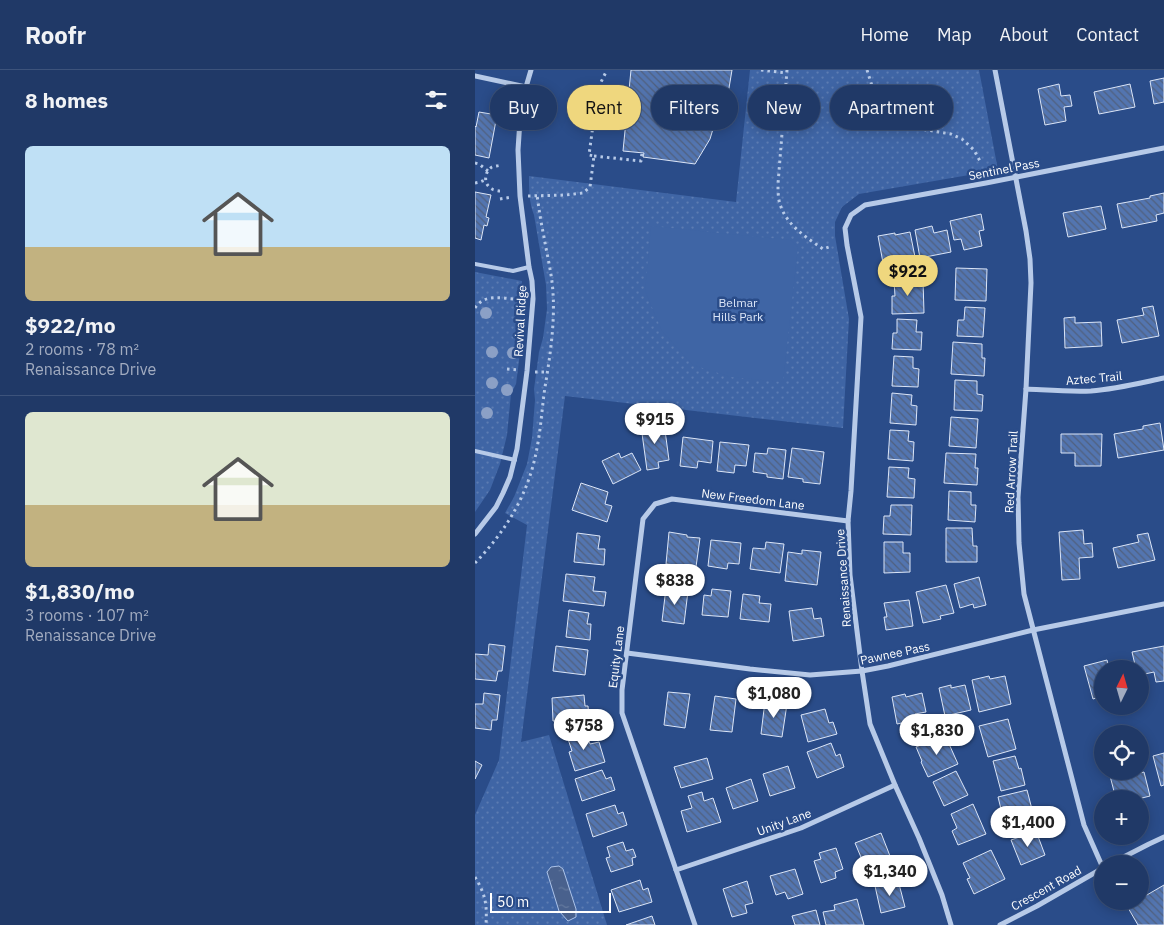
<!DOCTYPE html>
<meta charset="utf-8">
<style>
:root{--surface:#203967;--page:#28406d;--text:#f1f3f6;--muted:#a2acc0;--line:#3d537b;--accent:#efd77e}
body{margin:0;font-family:"IBM Plex Sans",sans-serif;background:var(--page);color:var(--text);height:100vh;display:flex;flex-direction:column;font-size:19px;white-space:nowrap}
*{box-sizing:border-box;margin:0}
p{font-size:16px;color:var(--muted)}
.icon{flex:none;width:28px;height:28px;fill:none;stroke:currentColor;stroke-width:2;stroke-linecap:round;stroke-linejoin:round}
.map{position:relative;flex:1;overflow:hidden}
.details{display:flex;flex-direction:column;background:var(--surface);width:475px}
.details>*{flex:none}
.top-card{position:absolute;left:15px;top:15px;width:475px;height:45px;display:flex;gap:10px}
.needle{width:32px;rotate:5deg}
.controls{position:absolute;left:619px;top:590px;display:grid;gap:10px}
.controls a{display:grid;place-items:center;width:55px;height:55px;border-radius:50%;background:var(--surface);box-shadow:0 2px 12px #0003,0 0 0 1px var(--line);font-size:25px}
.scale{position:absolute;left:15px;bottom:12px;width:121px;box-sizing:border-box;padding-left:5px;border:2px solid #fff;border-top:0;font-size:14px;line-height:18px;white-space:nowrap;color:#fff;-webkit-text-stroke:4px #2a4c89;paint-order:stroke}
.price{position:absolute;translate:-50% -42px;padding:0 11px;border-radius:18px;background:#fff;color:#222;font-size:16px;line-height:32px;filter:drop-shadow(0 1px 2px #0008)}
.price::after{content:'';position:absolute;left:50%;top:30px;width:15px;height:11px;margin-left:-8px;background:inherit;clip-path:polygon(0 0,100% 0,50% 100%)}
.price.current{background:var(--accent);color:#111}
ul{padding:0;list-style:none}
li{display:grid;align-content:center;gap:10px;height:265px;padding:0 25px}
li+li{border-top:1px solid var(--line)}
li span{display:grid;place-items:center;height:155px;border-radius:8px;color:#555}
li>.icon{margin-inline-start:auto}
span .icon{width:90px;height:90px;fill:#fffc;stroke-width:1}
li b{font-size:21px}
h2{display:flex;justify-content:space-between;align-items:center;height:60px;padding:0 25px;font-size:21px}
.tag{padding:0 18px;border-radius:22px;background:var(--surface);box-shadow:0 2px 12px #0003,0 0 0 1px var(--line);font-size:18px;line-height:45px}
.tag.current{background:var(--accent);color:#111}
header{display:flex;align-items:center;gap:30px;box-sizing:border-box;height:70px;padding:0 25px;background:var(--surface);border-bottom:1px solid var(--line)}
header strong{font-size:24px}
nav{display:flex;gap:28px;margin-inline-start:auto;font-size:18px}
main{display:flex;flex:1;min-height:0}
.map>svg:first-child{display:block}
.green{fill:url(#green-dots)}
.pitch{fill:#3f65a5}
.water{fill:url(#water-ripples);stroke:#acc3e9}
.building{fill:url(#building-back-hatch);stroke:#dbe5f7}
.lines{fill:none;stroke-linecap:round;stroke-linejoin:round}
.path{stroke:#b7cae8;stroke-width:3;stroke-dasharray:2.5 4;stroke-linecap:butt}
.lane{stroke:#b7cae8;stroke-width:4}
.street{stroke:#b7cae8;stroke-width:5}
.tree{fill:#8ba0c6}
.labels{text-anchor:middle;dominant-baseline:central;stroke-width:5;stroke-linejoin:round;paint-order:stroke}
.street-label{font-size:12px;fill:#fff;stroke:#2a4c89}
.park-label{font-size:12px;fill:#dbe5f7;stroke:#2a4c89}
</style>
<header>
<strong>Roofr</strong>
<nav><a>Home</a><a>Map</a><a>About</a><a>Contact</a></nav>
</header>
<main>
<section class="details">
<h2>8 homes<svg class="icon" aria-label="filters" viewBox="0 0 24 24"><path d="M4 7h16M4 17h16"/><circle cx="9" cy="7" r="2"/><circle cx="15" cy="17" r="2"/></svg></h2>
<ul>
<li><span style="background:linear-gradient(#bfe0f5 65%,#c2b280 0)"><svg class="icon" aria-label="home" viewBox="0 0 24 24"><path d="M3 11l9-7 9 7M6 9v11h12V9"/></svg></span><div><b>$922/mo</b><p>2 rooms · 78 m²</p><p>Renaissance Drive</p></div></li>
<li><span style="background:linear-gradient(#dfe7d0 60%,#c2b280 0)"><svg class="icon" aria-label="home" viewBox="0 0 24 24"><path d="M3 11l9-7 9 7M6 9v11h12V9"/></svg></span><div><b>$1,830/mo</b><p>3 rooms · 107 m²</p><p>Renaissance Drive</p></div></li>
</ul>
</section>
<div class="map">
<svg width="689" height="855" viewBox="0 0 689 855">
<defs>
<pattern id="green-dots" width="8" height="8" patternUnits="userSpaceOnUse" patternTransform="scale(1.25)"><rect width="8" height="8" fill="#3f65a5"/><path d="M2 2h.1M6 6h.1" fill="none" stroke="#5c7cb2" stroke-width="1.8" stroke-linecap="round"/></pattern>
<pattern id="water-ripples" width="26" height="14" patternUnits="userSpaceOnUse" patternTransform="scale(1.25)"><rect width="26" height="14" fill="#49618d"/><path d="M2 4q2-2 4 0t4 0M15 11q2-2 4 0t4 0" fill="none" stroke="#64799e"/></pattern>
<pattern id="building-back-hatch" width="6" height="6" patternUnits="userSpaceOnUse" patternTransform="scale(1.25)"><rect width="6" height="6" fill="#5375b0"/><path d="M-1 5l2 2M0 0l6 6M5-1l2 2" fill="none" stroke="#50607e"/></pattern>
</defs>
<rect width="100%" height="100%" fill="#2a4c89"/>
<g class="green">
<path d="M275 0H504L523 100 384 124 367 137 360 152V166L374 249 368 358 90 326 46 672 74 665 132 855H0V745L24 690 52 455 30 443 39 427 52 394 57 368 60 330 59 319 64 282 68 268 72 239 71 215 59 145C54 132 54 120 54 106L261 132Z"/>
<polygon points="0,202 47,211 45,283 41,314 36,324 32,365 25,394 15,420 0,442"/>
</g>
<g class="pitch">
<polygon points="463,25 467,48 438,53 434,30"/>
<polygon points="176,156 315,170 323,177 308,312 256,307 218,295 187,261 170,221"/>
</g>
<polygon class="water" points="84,796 88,799 101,839 101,847 93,851 84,841 72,802 76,797"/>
<g class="building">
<polygon points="156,0 257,0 252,30 247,29 235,69 220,94 168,87 169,83 148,81"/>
<polygon points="689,8 689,32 679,34 675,11"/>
<polygon points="584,14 586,26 595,25 597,36 589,37 591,51 570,55 563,19"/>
<polygon points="655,14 660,37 624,44 619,22"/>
<polygon points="4,42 22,45 14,88 0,85 0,56 1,57"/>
<polygon points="0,122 16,125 11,147 14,148 12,156 9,155 6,170 0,168"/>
<polygon points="689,123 689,143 681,145 682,151 647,158 642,134 675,128 675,126"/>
<polygon points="626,136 631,159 593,167 588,143"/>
<polygon points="506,144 509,160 504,161 507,176 489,180 486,169 479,170 475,151"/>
<polygon points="457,156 459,163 472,160 476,182 445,188 440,160"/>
<polygon points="435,162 441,192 409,198 403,166 420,163 420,165"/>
<polygon points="481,198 512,199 511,231 480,230"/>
<polygon points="448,210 449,243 417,244 417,226 420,226 419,211"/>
<polygon points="678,236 684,266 647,273 642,250 669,245 667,238"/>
<polygon points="490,237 510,238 508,267 482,266 483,250 489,250"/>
<polygon points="600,247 600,253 626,252 627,276 590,278 589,248"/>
<polygon points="422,249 442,250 441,262 447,262 446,280 417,279 418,263 422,263"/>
<polygon points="478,272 507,274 507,288 510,288 509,306 476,304"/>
<polygon points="419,286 438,287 438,298 444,299 443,317 417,316"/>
<polygon points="480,310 502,311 502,324 508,325 507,341 479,340"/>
<polygon points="417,323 437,325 436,335 442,336 441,355 415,353"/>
<polygon points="476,347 503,349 501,378 474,376"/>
<polygon points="189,353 194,390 183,392 184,398 172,400 166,356"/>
<polygon points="685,353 689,380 643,388 639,364 668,359 668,356"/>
<polygon points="415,360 434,361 433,371 439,372 438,391 413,389"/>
<polygon points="586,364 627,364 626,396 600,396 600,383 586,383"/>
<polygon points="208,367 238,371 236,393 223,391 222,398 205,396"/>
<polygon points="245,372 274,375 271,396 260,395 259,403 242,401"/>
<polygon points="293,378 311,380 308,409 292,407 292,404 278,402 280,383 292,384"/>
<polygon points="317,378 349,382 345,414 328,412 328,409 313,407"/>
<polygon points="144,383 146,388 157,383 166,400 138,414 127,391"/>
<polygon points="471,383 501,384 500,398 503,398 502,415 469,413"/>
<polygon points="414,397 434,398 433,408 440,409 439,428 412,427"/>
<polygon points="106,413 133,422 130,434 137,436 132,452 97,440"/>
<polygon points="474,421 496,422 496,435 501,435 500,452 473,450"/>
<polygon points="416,435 437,435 436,465 408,464 409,446 415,446"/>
<polygon points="471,458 497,458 498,476 502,476 502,492 471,492"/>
<polygon points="608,460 609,474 617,473 618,487 604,488 605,509 587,510 584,462"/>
<polygon points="194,462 212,465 212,467 225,468 221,497 191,494"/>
<polygon points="102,463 125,466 123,479 130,479 129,495 99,492"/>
<polygon points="673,463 680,490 643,498 638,478 664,472 662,465"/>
<polygon points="236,470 266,473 264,494 253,493 252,499 233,496"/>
<polygon points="291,472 309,474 305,503 275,499 278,478 290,479"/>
<polygon points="409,472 428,472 428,483 435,483 435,502 409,503"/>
<polygon points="327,480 346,482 342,515 310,511 313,482 327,484"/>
<polygon points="91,504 120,507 118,521 131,522 129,536 88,531"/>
<polygon points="504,507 511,535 499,538 498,534 485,538 479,514"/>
<polygon points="471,515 479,543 465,546 466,549 448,553 441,522"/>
<polygon points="191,518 213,521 209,554 187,551"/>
<polygon points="237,519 256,521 253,547 227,545 229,525 236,526"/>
<polygon points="268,524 285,526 284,533 296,534 294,552 265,549"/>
<polygon points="434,530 438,556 411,560 409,547 412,547 409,533"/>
<polygon points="337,538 339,549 346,548 349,566 318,571 314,541"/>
<polygon points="94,540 114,543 112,554 116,554 115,570 91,567"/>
<polygon points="14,574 30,576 27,601 23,601 21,611 0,609 0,584 13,585"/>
<polygon points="81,576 113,580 110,605 78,601"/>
<polygon points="689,576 689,611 681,612 679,602 665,605 665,599 661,599 657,582"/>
<polygon points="632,590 634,599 628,599 628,626 618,629 609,596"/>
<polygon points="514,606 515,609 530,606 536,634 504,642 497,610"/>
<polygon points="476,615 476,618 490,615 496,640 470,646 464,618"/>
<polygon points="193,622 215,624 210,658 189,655"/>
<polygon points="9,623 25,625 22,650 17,650 16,660 0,658 0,634 8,634"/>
<polygon points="447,623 451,642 440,644 441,650 422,654 417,627 430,624 431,627"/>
<polygon points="109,625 110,636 113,636 114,649 78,651 77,628"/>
<polygon points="240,626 261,629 257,662 235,660"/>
<polygon points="290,631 312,634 307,667 286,664"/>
<polygon points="350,639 354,653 358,652 362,664 333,672 326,645"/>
<polygon points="533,649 541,679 513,687 504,656"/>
<polygon points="111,660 115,674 124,672 130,692 100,701 94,682 97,681 92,666"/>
<polygon points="470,665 483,694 453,707 446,692 447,691 441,677"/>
<polygon points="356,673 361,686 365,684 369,697 342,708 332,682"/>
<polygon points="689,683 689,715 686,716 678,686"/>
<polygon points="540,686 544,699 546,698 550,715 526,721 518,691"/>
<polygon points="232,688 238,709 206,718 199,697"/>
<polygon points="0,691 7,695 0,709"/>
<polygon points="313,696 320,718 295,726 288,704"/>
<polygon points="127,700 131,709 136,707 140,720 107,731 100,709"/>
<polygon points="481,701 493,725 469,736 458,712"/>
<polygon points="638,701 647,701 648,707 669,702 675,726 663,729 641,729 634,702"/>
<polygon points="276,709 283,731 258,739 251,718"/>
<polygon points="552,720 560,751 531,759 523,727"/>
<polygon points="227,722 229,731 238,728 246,752 212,762 206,741 217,738 213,726"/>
<polygon points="498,734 511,764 483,775 477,761 482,758 476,744"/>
<polygon points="140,735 143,744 148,742 152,755 118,767 111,744"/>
<polygon points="561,761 570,785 546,795 536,770"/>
<polygon points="406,763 415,786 398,793 396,789 388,792 380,773"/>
<polygon points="148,772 151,781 158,779 161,787 157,788 158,795 136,802 131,788 135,787 132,777"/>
<polygon points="361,778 368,799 360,802 361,808 346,813 339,791 346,789 344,783"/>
<polygon points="516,780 530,809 499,824 492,809 495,808 488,793"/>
<polygon points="320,799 328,824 313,829 310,822 301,825 295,806"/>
<polygon points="165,810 168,820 173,818 177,832 144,842 136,820"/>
<polygon points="423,810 430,837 406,843 400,816"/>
<polygon points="272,811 278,833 270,835 272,843 257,847 248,819"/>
<polygon points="689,815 689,855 663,855 652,836 661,831 665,831 665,829"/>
<polygon points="382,829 389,855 351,855 348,842 360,840 359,835"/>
<polygon points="341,840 345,855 320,855 317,846"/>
<polygon points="177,846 180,855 151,855"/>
</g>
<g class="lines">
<g class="path">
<polyline points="286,0 311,3"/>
<path d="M312 0 303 114C303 122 303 130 306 137 313 156 332 168 348 179L354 177"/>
<polyline points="392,0 403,35 416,50 433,57 476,64 487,69 499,80 506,93"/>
<polyline points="119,86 166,91 167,83"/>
<polyline points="0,93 4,94 13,101"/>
<polyline points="0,113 5,112 10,110"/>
<path d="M25 121C24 121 18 120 17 119 8 114 9 102 17 97 19 96 23 96 26 95"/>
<polyline points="53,126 91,125 108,123 115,117 119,86 114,85 123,18 132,0"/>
<polyline points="25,129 37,127"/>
<path d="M0 238C9 224 25 228 39 229"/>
<polyline points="32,299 44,300"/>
<polyline points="60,302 72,302"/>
<path d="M0 493C32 460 54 423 62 378 66 358 67 337 70 317 75 287 80 253 78 223 77 204 72 185 69 167 66 153 64 139 62 125"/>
<path d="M0 807C11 825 12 835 11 855"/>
</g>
<g class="lane">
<polyline points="0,194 38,201 54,197"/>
<polyline points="0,381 40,390"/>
</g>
<g class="street">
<polyline points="520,0 551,161 555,189 556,213 551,319 543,427 544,473 549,524 609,755 628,798 562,836 525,855"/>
<polyline points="0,6 51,17"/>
<path d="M551 319C572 320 594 322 616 321 641 319 665 313 689 308"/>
<polyline points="0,464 21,437 28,423 35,407 42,379 52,301 58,229 57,211 54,197 45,126 43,80 45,50 51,17 56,0"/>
<polyline points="152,583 275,599 335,605 387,601 413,596 558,560 689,534"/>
<polyline points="635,794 674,774 689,767"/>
<polyline points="201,800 326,758 420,715"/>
<polyline points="220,855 147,643 147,620 168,449 180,434 197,429 373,451"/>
<polyline points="476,855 467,825 444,768 420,715 395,654 387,601 375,505 373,451 376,421 386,247 372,175 370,158 376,145 390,135 511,113 689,78"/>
</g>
</g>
<g class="tree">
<circle cx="11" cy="243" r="6"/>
<circle cx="17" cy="282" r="6"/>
<circle cx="38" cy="283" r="6"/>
<circle cx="17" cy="313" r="6"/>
<circle cx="32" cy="320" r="6"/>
<circle cx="12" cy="343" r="6"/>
</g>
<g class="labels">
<g class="street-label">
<text transform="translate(529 99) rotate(-11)">Sentinel Pass</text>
<text transform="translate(45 251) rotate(-87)">Revival Ridge</text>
<text transform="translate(619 308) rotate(-5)">Aztec Trail</text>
<text transform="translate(536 402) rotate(-87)">Red Arrow Trail</text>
<text transform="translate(278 429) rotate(7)">New Freedom Lane</text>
<text transform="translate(368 508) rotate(-94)">Renaissance Drive</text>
<text transform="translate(420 583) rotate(-12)">Pawnee Pass</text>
<text transform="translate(141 587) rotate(-83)">Equity Lane</text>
<text transform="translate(309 752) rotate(-20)">Unity Lane</text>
<text transform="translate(571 818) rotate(-29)">Crescent Road</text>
</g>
<g class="park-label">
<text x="263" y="232">Belmar<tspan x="263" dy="14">Hills Park</tspan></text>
</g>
</g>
</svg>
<div class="controls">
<a><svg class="needle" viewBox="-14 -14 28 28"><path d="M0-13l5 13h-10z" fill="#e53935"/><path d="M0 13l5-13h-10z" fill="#a2acc0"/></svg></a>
<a><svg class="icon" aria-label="locate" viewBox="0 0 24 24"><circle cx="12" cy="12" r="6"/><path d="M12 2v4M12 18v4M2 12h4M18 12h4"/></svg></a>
<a>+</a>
<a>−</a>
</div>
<div class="scale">50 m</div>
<b class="price current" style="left:433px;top:227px">$922</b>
<b class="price" style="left:180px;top:375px">$915</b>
<b class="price" style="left:200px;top:536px">$838</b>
<b class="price" style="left:299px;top:649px">$1,080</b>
<b class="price" style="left:109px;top:681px">$758</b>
<b class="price" style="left:462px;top:686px">$1,830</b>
<b class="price" style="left:553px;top:778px">$1,400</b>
<b class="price" style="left:415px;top:827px">$1,340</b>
<div class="top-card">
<a class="tag">Buy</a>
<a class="tag current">Rent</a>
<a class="tag">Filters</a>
<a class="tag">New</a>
<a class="tag">Apartment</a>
</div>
</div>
</main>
